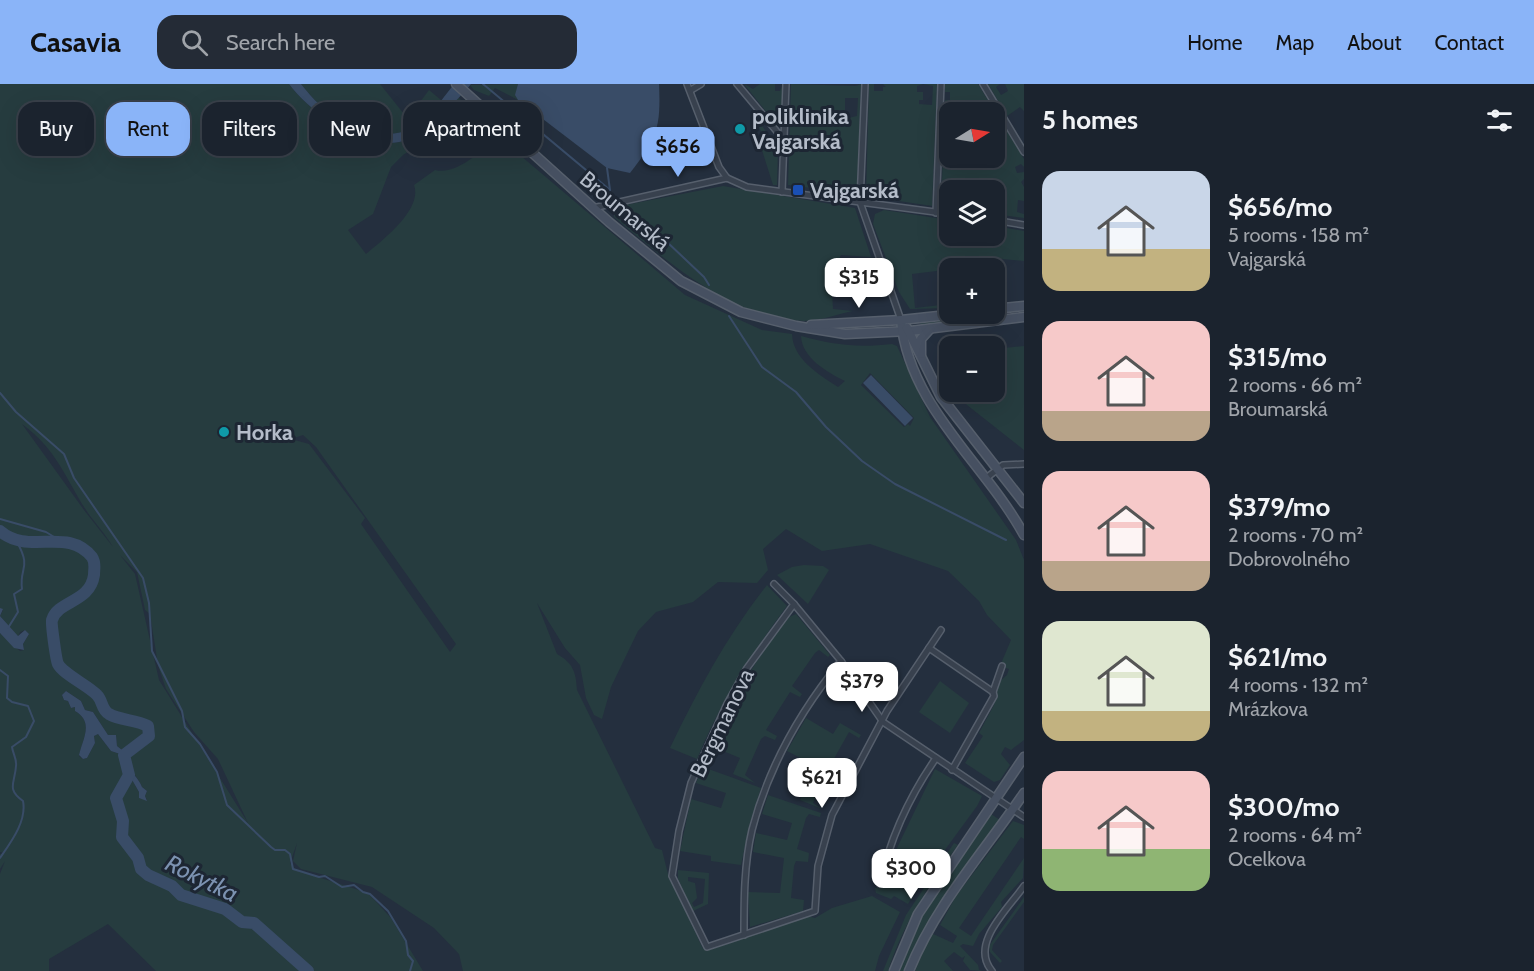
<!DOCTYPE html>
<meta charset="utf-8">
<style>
:root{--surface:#1b232e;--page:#242b36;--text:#f1f3f6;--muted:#a0a4aa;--line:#39404a;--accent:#8ab4f8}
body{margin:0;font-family:Cabin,sans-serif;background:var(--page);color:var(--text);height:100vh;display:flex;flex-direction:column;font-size:22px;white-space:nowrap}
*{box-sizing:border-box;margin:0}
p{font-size:20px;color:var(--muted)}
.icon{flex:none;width:33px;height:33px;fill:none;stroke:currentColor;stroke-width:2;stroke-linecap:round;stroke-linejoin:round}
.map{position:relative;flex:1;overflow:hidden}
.drawer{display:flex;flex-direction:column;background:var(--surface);width:510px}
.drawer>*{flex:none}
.guide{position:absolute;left:18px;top:18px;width:570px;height:54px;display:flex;gap:12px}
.needle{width:39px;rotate:79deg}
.tools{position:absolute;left:939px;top:18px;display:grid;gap:12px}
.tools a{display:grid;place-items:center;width:66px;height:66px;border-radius:12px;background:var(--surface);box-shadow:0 6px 24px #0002,0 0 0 2px var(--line);font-size:30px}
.price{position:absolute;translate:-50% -51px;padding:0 14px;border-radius:12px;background:#fff;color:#222;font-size:20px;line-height:39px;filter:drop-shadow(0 2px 3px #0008)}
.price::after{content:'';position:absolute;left:50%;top:36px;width:18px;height:14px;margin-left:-9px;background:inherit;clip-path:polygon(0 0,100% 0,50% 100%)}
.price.active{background:var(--accent);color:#111}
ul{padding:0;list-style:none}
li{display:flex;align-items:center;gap:18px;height:150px;padding:0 18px}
li span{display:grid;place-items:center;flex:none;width:168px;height:120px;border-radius:18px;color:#555}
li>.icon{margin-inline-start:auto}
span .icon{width:72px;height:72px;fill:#fffc;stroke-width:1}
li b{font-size:26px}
h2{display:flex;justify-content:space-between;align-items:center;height:72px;padding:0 18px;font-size:26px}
.chip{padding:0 21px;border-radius:18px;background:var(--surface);box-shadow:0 6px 24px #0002,0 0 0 2px var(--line);font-size:21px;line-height:54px}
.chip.active{background:var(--accent);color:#111}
header{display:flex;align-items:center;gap:36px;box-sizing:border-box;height:84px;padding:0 30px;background:var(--accent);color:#111}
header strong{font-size:28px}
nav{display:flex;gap:33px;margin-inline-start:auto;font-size:21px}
.search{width:420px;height:54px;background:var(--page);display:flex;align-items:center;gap:15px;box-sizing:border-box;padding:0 21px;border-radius:18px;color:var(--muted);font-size:22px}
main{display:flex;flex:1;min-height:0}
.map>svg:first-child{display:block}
.green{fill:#263c3f;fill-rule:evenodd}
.water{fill:#394c67}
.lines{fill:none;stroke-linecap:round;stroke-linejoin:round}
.stream{stroke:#394c67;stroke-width:2}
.river{stroke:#394c67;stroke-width:12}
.street-casing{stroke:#565f6c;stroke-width:8}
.secondary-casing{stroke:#565f6c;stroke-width:11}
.street{stroke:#38414e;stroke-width:5}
.secondary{stroke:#465061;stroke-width:8}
.culture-dot{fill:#0f9aa8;stroke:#1d2633;stroke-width:2}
.transit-dot{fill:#1a4fb4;stroke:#1d2633;stroke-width:2}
.labels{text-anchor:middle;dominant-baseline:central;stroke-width:6;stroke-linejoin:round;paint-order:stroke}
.poi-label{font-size:22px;font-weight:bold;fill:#b4bcc9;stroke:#1d2633;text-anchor:start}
.street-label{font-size:22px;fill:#b4bcc9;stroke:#1d2633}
.water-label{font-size:24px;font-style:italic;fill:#7c92b1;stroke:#1d2633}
</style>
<header>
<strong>Casavia</strong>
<div class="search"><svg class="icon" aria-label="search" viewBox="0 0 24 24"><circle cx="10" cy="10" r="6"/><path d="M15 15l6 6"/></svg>Search here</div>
<nav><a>Home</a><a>Map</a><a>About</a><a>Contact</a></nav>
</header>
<main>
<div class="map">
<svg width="1024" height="887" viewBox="0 0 1024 887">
<rect width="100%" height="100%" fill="#242f3e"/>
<g class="green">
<path d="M0 0H289C311 30 370 72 409 55 429 46 440 27 458 13L463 18 454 31 457 36 403 71 391 83 373 130 348 146 366 170C383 156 423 125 414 101L435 86C458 92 481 64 501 55L685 211 762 246 792 250C793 275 818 290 838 303L845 297C827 288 802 274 801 252 835 261 857 264 892 260L897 262 930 333 1016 456 1024 476V656L1011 666 1005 663 1001 670 1010 681 1000 696 994 698 965 679 983 652 979 649 994 621 999 598 1007 591 1009 585 1000 582 1011 556 987 531 979 517 948 487 870 460 822 467 786 445 763 465 768 486 757 499 718 498 693 518 656 528 638 547 611 603 602 635 594 631 586 614 580 581 565 564 537 519 557 570C573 579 576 588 577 606L655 764 662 766 668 790 703 865H712L808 832 815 834 832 824 872 812 900 828 879 872 875 887H463L459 870 434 844 372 803 301 785 293 777 297 759 290 779 296 786 368 809 391 834 423 887H156L108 840 49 875V887H0V790L5 777 0 785V770L5 769 0 768V549L20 567 24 566 23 560 29 550 25 546 20 548 18 553 0 532 3 526 0 524ZM870 289 914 334 910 342 908 340 904 343 861 301ZM22 340C59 368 64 393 88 429 96 440 106 451 113 463L84 426ZM303 351 316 363 456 560 450 568 361 440 365 434 309 360 291 355ZM120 471 137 488 145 526 150 530 158 581 166 605 194 648 218 675 248 739 159 596 135 490ZM66 607 81 617 85 626 93 628 108 651H116L117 662 127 670C126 685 138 692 142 703L147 707 145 712 147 716 139 714V708L131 694 126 693 120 670 111 667 98 650 94 652 95 659 87 674 83 675 79 672C83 654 94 638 75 627V623L71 624 68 617 64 616 62 611Z"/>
<path d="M301 0H380L404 30 417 22 429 6 441 16C430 29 419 43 402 48 377 56 338 36 320 21 313 15 307 7 301 0Z"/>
<polygon points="518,0 516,11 518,16 495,4 489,12 474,6 470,1"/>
<polygon points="744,0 753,5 760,0 775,0 775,7 780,7 783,0 782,31 772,35"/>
<path d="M791 0 856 2 861 0 857 110 788 101ZM845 14H858L857 32 848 34 845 31Z"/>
<path d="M869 0H874V7H883V3H886L883 0H937L932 122 866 112ZM923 0 933 2 932 21 919 20V16H923V8H917V2Z"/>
<path d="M945 0H978L1024 75V83L1021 80 1015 83 1017 89 1024 88V95L1021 98 1024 103V117L1018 116 1017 128 1024 130V134L995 130V126L1003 127 1005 118 995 116 994 106H959V98H947V118H949V124L941 123 945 16H950V8H945ZM950 19H959L958 28H994L995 42 997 41 1002 48 995 53 994 74 947 73 949 65Z"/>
<polygon points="988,0 1000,0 996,3 1001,11 1008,7 1005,0 1024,0 1024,27 1020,23 1007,32"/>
<polygon points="755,32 778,64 777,101 773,101 760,60 763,53"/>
<path d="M723 102 855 124 871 173 841 171 831 192 833 225 853 227C838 230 819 237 804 237 731 235 666 176 614 133L615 125 620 122Z"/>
<polygon points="884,126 949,136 950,152 994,152 995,142 1024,147 1024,177 983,173 983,181 967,181 961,184 912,190 915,224 949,220 949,224 910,225 899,208 873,140 875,130"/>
<polygon points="1017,227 984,234 921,241 920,238"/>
<polygon points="1024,262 1024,366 967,321 954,308 994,308 995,265"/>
<polygon points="804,481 823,482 829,486 808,520 777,491 792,483"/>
<path d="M767 501 787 522C751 570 720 619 697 675L670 664C698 606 727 552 767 501Z"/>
<path d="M796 530 830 571 828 573 819 566 815 569 792 602 802 610 800 613 790 608 766 646 777 652 775 656 765 652 761 655 745 691 755 699 733 690 740 674 711 662C732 616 757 572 789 533Z"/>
<polygon points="940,597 969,619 950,649 919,628"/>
<polygon points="806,634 833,650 840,639 861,651 859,654 849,648 831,680 841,687 839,690 828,686 813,719 822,725 800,716 816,682 787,667"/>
<polygon points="703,683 761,704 750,739 741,781 711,777 711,772 680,767 691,715 721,724 726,709 696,699"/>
<polygon points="935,685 982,712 977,722 923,796 908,820 894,812 891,815 876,809 875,804 887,803 897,764"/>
<polygon points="768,711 821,729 820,733 809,730 806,734 797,765 809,769 808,778 796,777 794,782 791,814 804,816 803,827 750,843 748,808 780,809 784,774 753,768 756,749 787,756 792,739 762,730"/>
<path d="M991 730 1000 736C964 785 929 830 907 887H896C917 829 954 779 991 730Z"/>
<polygon points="1013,737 1024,741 1024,755 1021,753 959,844 971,852 1024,774 1023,794 1001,818 1002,823 979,850 973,862 963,860 960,862 978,881 979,886 983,887 970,886 963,877 965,872 962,874 954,868 944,877 953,887 915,887 931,849 953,859 957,852 940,841 956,812"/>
<path d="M954 759 958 761C929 801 903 840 888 887H883L906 831Z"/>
<path d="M678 786 709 789 708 820 693 827 678 795ZM688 793 705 795 703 819 694 823 692 819 697 814 695 799 688 797Z"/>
<polygon points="1024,813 1024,818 993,861 992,866 1002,877 1000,879 990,868 989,862"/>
</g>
<g class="water">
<path d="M289 0H301C307 7 313 15 320 21 340 38 382 58 407 46 427 37 441 17 454 0H471C458 16 427 47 409 55 370 72 311 30 289 0Z"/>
<path d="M518 0H659C661 44 657 54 630 89L607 84 518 16 515 11Z"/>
<polygon points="871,291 913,334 905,342 863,299"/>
<polygon points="0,524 3,525 0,532 18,552 25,546 29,550 23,560 24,566 14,564 0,549"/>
<path d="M66 607 81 617 85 626 93 628 108 651H116L117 662 127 670C125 685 138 692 142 703L147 707 145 712 147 717 139 714V708L131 694H126L120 670 111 667 98 650 94 652 95 659 87 674 83 675 79 671C83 654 94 638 75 627V623L71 624 68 617 64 616 62 611Z"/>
</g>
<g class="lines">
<g class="stream">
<polyline points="483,0 610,106"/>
<polyline points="607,84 610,106"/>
<polyline points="617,124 648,140 704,193 709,201"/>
<polyline points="729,232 762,283 796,308 826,343 862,377 895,400 1006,456"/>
<polyline points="0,309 16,328 64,370 74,394 143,494 149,519 152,567 182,627 185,643 200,660 217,688 227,721 271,763 275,766 285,766 290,770 293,785 319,793 325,792 342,803 354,801 363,808 370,810 388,827 406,857 408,871 413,877 410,887"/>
<polyline points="0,435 46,448 59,456"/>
<path d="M8 544 18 528 14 510 22 505C19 483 32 485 17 458"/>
<path d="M0 586 8 592 7 614 12 618 28 622 34 637 26 653 12 663C13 670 17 675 16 682 15 699 6 705 23 717 27 737 11 758 0 774"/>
</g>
<path class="river" d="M0 447C29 472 67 442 92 473 96 479 94 484 94 491 90 519 58 516 52 536 51 539 56 576 58 580 63 590 89 602 97 611 103 617 101 625 109 630 121 637 135 635 148 642L149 652 124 671 129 691 116 714 123 737 122 753 138 774 141 785 148 791 172 802 181 811 225 825 242 838 254 839 308 887"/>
<defs>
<g id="street">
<polyline points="687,0 719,83 727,94"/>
<polyline points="737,0 784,56"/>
<polyline points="865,0 860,118 901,236"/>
<polyline points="983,0 1024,68"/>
<polyline points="691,6 701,0"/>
<polyline points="782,108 786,0"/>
<polyline points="593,124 727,94 747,103 950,130"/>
<polyline points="936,129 941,0"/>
<polyline points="994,136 1024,141"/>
<polyline points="985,395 1003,381 1024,380"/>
<polyline points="774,500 794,520 841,577 883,638 1024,733"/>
<polyline points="794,520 747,584 727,620 691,699 679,747 672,792 707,863 815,827 818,782 832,731 887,627 941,546"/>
<polyline points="929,564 993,608 994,612 952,686"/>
<polyline points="993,608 1002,582"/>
<path d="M880 800C890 754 909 713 936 674"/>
<path d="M744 851C744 816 744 780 752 746 768 684 801 626 841 577"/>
<path d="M992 887C969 860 1008 825 1024 802"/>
</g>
<g id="secondary">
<polyline points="456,0 609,138 681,197 741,228 796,242 845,250 910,247 1024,233"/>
<polyline points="994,225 1024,222"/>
<path d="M901 236C909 323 985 379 1024 451"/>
<polyline points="811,241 901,236 957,230"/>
<polyline points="907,244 941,313 1024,419"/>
<polyline points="921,270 921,255 930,245"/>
<polyline points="894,887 918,830 1024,673"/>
<path d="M909 887C936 820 984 768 1024 709"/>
</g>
</defs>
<use href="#street" class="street-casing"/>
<use href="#secondary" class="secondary-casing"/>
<use href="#street" class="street"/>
<use href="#secondary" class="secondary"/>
</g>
<g class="culture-dot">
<circle cx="740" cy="45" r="6"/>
<circle cx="224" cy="348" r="6"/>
</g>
<rect class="transit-dot" x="792" y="100" width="12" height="12" rx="3"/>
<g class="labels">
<g class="poi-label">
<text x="752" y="32">poliklinika<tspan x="752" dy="25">Vajgarská</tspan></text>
<text x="810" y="106">Vajgarská</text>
<text x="236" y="348">Horka</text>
</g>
<g class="street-label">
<text transform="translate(625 127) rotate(40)">Broumarská</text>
<text transform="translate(722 639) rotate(-64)">Bergmanova</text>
</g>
<g class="water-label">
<text transform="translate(202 794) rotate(26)">Rokytka</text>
</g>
</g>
</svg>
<div class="tools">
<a><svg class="needle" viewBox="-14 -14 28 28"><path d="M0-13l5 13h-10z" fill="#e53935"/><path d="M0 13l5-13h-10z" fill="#a0a4aa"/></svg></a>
<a><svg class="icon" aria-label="layers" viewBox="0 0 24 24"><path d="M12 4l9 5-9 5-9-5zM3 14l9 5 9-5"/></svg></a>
<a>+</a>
<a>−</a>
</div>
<b class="price active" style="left:678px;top:94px">$656</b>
<b class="price" style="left:859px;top:225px">$315</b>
<b class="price" style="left:862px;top:629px">$379</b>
<b class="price" style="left:822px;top:725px">$621</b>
<b class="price" style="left:911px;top:816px">$300</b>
<div class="guide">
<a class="chip">Buy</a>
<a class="chip active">Rent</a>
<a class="chip">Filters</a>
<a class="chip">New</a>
<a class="chip">Apartment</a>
</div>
</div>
<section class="drawer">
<h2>5 homes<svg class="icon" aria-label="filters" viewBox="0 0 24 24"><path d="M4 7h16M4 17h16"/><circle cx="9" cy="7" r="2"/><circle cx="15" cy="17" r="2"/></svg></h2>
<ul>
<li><span style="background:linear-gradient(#c9d6e8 65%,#c2b280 0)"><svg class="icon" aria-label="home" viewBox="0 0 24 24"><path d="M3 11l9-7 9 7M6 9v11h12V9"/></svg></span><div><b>$656/mo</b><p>5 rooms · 158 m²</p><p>Vajgarská</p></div></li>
<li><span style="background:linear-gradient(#f6c9c9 75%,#b9a48a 0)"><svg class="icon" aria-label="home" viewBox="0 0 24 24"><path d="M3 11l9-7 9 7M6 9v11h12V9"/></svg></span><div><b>$315/mo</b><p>2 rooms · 66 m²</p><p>Broumarská</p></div></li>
<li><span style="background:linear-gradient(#f6c9c9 75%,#b9a48a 0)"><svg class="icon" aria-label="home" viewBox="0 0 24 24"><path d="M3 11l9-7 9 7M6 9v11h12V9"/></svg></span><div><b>$379/mo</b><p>2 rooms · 70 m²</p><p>Dobrovolného</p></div></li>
<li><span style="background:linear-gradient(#dfe7d0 75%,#c2b280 0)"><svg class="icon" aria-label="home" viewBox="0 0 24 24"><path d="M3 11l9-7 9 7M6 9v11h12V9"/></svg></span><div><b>$621/mo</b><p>4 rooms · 132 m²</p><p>Mrázkova</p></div></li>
<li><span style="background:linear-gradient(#f6c9c9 65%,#8fb573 0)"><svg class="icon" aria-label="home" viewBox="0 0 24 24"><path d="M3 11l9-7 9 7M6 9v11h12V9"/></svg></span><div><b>$300/mo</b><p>2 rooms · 64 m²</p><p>Ocelkova</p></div></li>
</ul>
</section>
</main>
